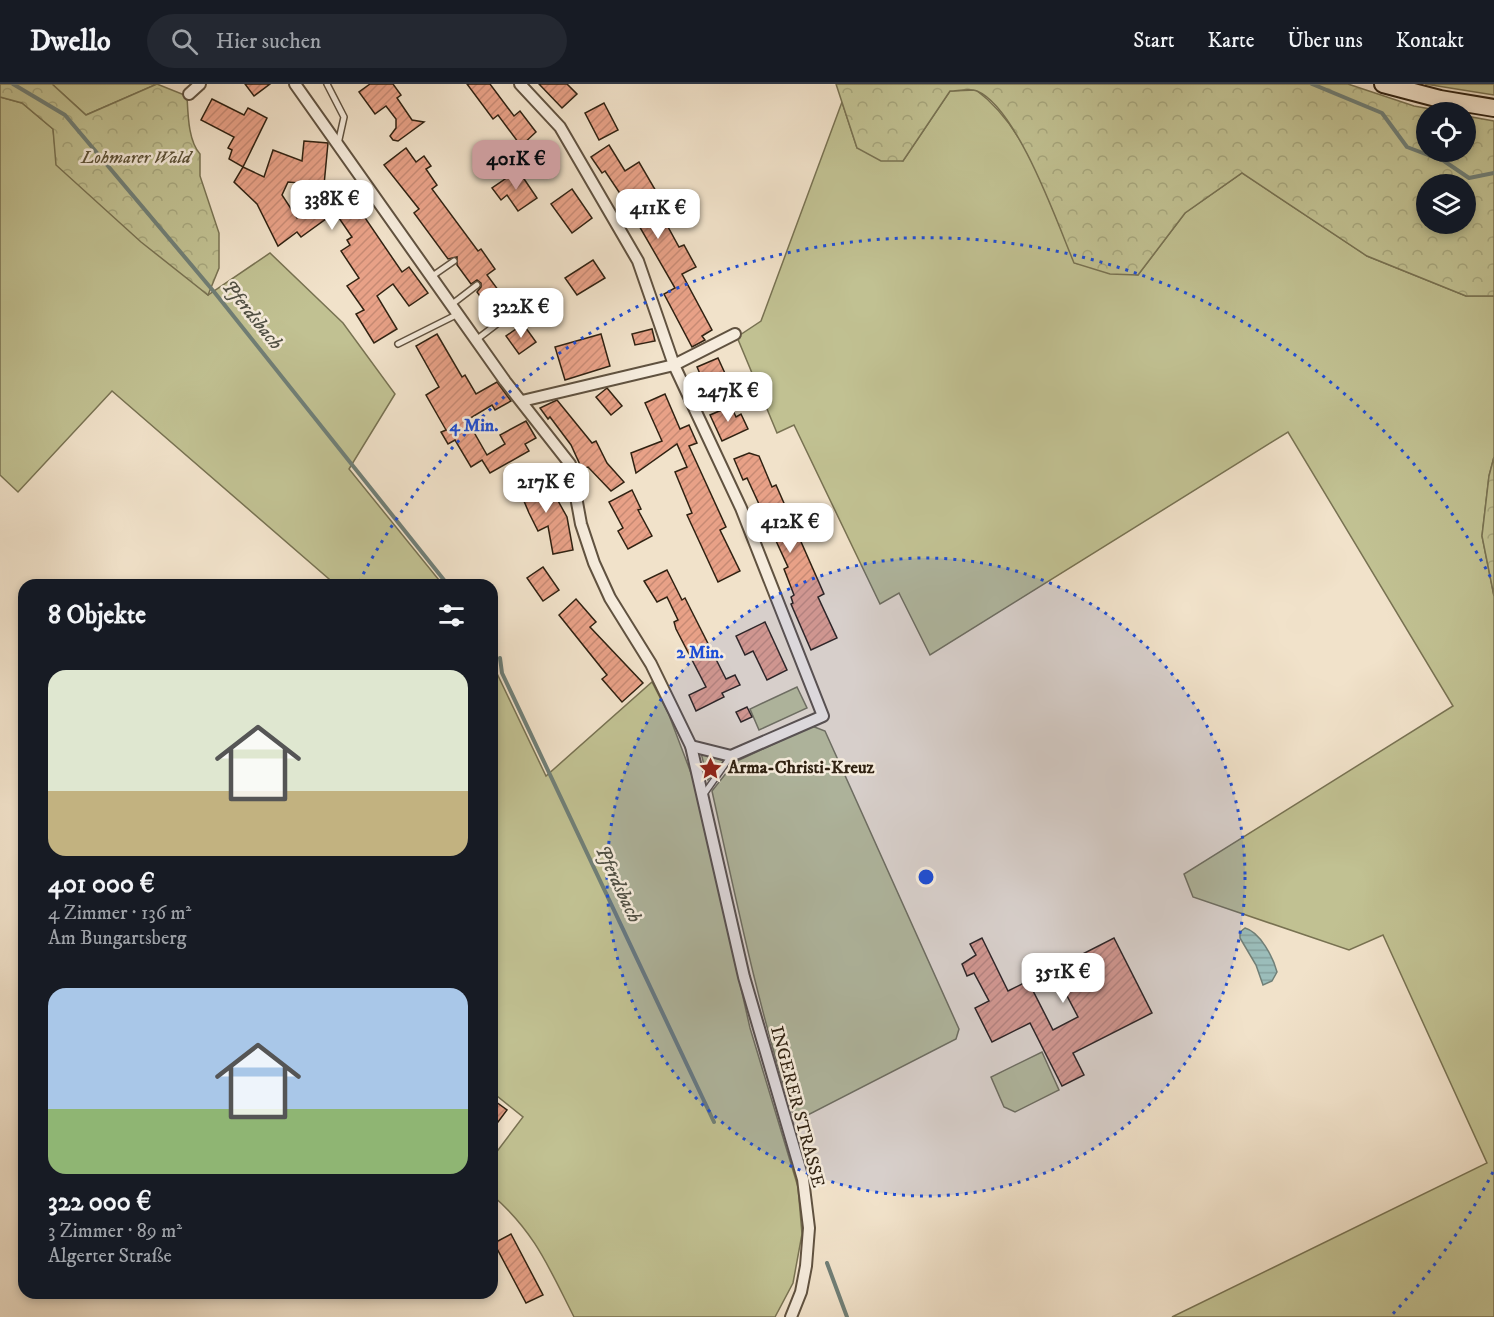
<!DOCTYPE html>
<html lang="de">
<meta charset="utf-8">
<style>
:root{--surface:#171b24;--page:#242831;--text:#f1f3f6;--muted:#9ea1a6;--line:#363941;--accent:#c59692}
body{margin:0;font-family:"IM FELL DW Pica",serif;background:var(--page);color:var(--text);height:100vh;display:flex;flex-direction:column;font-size:22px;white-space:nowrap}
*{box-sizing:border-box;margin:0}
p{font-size:20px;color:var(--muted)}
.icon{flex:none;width:33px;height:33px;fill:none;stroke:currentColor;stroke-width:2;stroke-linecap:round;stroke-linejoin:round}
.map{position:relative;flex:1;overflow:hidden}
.panel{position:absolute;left:18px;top:495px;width:480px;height:720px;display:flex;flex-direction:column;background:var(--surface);border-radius:18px;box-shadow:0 3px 9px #0003}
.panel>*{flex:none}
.buttons{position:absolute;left:1416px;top:18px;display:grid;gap:12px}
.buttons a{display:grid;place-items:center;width:60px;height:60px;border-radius:50%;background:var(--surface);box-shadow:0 3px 9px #0003;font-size:30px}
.price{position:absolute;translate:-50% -51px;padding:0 14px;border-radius:12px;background:#fff;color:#222;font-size:20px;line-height:39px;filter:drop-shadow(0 2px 3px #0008)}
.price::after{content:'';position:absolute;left:50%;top:36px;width:18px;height:14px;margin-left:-9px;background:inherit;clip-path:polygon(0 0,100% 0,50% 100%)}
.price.selected{background:var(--accent);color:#111}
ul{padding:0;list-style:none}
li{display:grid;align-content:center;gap:12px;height:318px;padding:0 30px}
li span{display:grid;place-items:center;height:186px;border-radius:18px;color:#555}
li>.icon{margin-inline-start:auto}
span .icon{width:108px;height:108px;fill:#fffc;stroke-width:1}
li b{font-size:26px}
h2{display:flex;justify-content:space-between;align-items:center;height:72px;padding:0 30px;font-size:26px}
header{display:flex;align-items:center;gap:36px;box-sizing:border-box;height:84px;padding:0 30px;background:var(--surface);border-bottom:2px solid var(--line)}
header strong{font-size:28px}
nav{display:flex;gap:33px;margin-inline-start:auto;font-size:21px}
.search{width:420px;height:54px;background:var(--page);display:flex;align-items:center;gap:15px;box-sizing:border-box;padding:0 21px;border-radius:33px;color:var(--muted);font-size:22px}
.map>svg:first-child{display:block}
.green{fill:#c1c192;stroke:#787252;stroke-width:1.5}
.forest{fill:url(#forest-crowns);stroke:#787252;stroke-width:1.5;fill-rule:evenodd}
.water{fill:url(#water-rules);stroke:#707f77;stroke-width:1.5}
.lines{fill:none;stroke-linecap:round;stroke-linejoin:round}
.stream{stroke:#707f77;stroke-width:4}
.building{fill:url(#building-hatch);stroke:#302212;stroke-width:1.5}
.service-casing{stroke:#605240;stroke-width:8}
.minor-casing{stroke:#605240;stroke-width:14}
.primary-casing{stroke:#302212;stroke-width:20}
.service{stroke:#f6ecdd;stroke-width:5}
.minor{stroke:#f6ecdd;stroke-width:10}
.primary{stroke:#f1e2ca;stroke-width:16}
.ring{fill:none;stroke:#1d4ed8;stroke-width:3;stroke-dasharray:3 6}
.labels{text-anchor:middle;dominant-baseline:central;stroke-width:5;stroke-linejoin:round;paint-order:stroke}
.park-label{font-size:18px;font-style:italic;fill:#5c5238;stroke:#f6ecdd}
.poi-label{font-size:18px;font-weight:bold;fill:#302212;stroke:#f6ecdd;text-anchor:start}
.street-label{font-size:18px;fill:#302212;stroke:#f6ecdd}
.water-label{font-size:20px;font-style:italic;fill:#505044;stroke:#f6ecdd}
.centre{fill:#1d4ed8;stroke:#f6ecdd;stroke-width:3}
.ring-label{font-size:18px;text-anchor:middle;font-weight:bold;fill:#1d4ed8;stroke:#f6ecdd;stroke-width:5;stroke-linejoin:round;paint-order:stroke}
</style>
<header>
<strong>Dwello</strong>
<div class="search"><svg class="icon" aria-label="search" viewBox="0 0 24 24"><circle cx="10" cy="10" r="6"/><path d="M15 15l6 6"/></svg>Hier suchen</div>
<nav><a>Start</a><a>Karte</a><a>Über uns</a><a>Kontakt</a></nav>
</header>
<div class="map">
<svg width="1494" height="1233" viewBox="0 0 1494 1233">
<defs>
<pattern id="forest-crowns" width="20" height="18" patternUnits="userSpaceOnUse" patternTransform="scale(1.5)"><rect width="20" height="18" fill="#c1c192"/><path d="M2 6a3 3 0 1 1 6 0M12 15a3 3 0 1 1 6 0" fill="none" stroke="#a6a67d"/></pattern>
<pattern id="water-rules" width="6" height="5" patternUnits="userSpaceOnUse" patternTransform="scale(1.5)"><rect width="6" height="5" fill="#9bbdba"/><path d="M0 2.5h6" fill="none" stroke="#86a29f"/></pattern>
<pattern id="building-hatch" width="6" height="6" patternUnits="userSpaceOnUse" patternTransform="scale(1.5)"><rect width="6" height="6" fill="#e8a187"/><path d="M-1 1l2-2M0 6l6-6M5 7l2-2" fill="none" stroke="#c78a74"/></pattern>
</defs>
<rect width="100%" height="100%" fill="#f1e2ca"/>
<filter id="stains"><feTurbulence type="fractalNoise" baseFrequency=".00333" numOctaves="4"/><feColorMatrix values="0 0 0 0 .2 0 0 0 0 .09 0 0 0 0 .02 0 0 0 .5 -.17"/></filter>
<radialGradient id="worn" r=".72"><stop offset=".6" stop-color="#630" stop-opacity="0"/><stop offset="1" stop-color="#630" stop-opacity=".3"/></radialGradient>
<g class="green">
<polygon points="52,0 157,0 86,31"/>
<polygon points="1425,0 1494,0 1494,11"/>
<path d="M976 6C1029 45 1049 120 1075 179L1138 191 1185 129 1242 89 1367 172 1466 212H1494V373L1489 392 1482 452 1494 512V1233H1172L1487 1079 1383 851 1349 866 1193 813 1184 790 1453 622 1288 348 930 571 899 509 880 520 794 341 777 349 737 253 761 237 842 18 857 64 903 77 950 7Z"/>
<polygon points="0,13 22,19 53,45 57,81 208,211 270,169 343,239 395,310 349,385 443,501 336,501 112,307 18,408 0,391"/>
<path d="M492 579 546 692 652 598 669 631 694 697 750 944 798 1103 802 1150 793 1199 775 1233H574C549 1184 535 1148 492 1111V1074L523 1033 492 1008Z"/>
<polygon points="797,603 807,624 759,646 750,625"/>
<path d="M812 642 825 647 959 945 956 955 804 1033 792 1028C758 923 736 815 712 707L735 678Z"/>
<polygon points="701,669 724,677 708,696"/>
<polygon points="1042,968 1059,1006 1015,1028 1004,1023 991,993"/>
</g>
<g class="forest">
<path d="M0 0H52L86 31 157 0 187 12C188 29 188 57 200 70V92L219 149V184L208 211 141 158 56 81 53 45 22 19 0 13Z"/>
<path d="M836 0H1348L1414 22 1447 28H1426V68H1466V32L1494 37V212H1466L1367 172 1242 89 1185 129 1138 191 1110 190 1074 179C1057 138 1017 24 977 7 970 4 957 7 950 7L903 77H881L857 64ZM1466 100V140H1426V100Z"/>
<polygon points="1494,373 1494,512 1482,452 1489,392"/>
</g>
<path class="water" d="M1245 844C1260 848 1273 873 1277 888L1272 897 1263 901 1256 881 1240 854V848Z"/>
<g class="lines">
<g class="stream">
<polyline points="13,0 65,31 215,209 448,501"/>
<polyline points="1312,0 1382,29 1407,63 1444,77 1469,94 1494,89"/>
<polyline points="500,574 502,589 714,1038"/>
<polyline points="827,1179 847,1233"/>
</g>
</g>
<g class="building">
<polygon points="245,0 270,0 254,12"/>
<polygon points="370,0 393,0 401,11 397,14 412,36 424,38 398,57 393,56 390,52 396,44 396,35 386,22 375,30 359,8"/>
<polygon points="467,0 490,0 514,32 520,27 536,48 521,62 498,31 493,35"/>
<polygon points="539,0 567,0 577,10 562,24"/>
<polygon points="212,15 244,31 248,24 267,34 243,83 229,75 232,66 228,64 234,53 201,36"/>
<polygon points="604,19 618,46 599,56 585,29"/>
<polygon points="304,57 328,59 324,101 288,98 282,111 297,134 342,100 402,188 409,183 428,209 409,222 393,200 377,212 397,245 374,259 356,230 364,226 347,202 359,194 341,167 350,161 347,156 352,153 339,134 331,140 326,135 301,153 297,148 278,162 257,120 234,98 243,83 264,93 273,66 302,77"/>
<polygon points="609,61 625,87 639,78 667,126 661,130 679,163 684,161 696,183 682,190 712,246 702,252 705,256 692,263 664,210 675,204 623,114 605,87 602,89 591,73"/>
<polygon points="406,64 416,78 424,72 431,82 426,85 437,101 432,105 478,167 481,165 495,185 487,191 510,222 495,233 477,208 481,203 481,199 477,196 471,200 457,181 457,173 448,175 414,129 419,125 384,81"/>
<polygon points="518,86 537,114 518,127 507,111 501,116 492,104"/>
<polygon points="572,105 592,134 572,149 551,120"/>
<polygon points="593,176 605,194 577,211 565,194"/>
<polygon points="523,240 536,258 519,270 506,252"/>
<polygon points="652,245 655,257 635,261 632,250"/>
<polygon points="437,250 462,293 465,291 476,310 497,298 511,317 495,326 492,321 467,336 487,371 505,360 500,351 526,337 536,354 525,360 529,367 490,389 482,376 471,383 455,356 448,360 441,348 446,346 426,311 439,303 416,262"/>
<polygon points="601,250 610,282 565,296 555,263"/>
<polygon points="718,274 728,296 707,306 697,283"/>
<polygon points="607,304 622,322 611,331 596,313"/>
<polygon points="665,310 680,345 689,341 697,359 689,362 726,443 720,446 740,487 718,498 687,431 692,429 675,388 687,383 677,360 636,389 631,369 662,357 645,319"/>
<polygon points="557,316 592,359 596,357 607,379 624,398 611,407 588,383 582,385 571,361 550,333 548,335 540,324"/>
<polygon points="731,322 736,333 741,330 748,345 722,357 710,331"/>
<polygon points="749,369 759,372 772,403 776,401 824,510 818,513 837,554 811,566 791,520 793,519 791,513 794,511 784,485 788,483 747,394 743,396 734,375"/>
<polygon points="535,389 549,419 557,415 567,433 573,466 553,470 548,442 538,447 529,429 516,398"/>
<polygon points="632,406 641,425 638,426 652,452 628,465 618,447 623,444 609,418"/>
<polygon points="543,483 559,506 543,517 527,494"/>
<polygon points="667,486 682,516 685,514 726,595 735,591 740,601 722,609 724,613 696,627 689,611 706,603 676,545 674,538 678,536 667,513 657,518 644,497"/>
<polygon points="576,515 596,538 590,543 643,599 622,618 602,595 607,591 559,531"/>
<polygon points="765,538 787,586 767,596 753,567 745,571 736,552"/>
<polygon points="747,623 752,633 741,638 736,628"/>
<polygon points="982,854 1008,907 1028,897 1053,946 1078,933 1053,885 1114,854 1152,929 1073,969 1084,991 1062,1002 1030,939 992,958 975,924 989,917 974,889 967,892 962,880 976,871 970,860"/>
<polygon points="492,1015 507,1026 492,1046"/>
<polygon points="511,1150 543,1211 526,1219 494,1159"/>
</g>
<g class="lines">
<defs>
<g id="service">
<polyline points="327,0 344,33 338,60"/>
<polyline points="431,193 454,177"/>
<polyline points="451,221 477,201"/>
<polyline points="476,256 510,230"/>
<polyline points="398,260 458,230"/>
<polyline points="704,710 731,672"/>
</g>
<g id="minor">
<polyline points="295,0 505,297 570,380 581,440 594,479 610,514 651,580 691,662 744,893 803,1095 809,1144 806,1182 801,1208 791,1233"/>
<polyline points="520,0 560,43 638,177 674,281 741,424 823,632 731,672 691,662"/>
<polyline points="189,10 200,0"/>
<polyline points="522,317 674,281 735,250"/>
</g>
<polyline id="primary" points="1383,0 1440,15 1494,24"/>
</defs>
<use href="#service" class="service-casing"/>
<use href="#minor" class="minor-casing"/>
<use href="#primary" class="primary-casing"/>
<use href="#service" class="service"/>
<use href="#minor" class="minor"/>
<use href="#primary" class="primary"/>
</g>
<circle cx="926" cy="793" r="319" fill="#1d4ed8" fill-opacity=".12"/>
<g class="ring">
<circle cx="926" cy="793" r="319"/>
<path d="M1493 1088A639 639 0 0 1 1390 1233M359 498A639 639 0 0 1 1493 498"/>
</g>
<defs>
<symbol id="sight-bare" viewBox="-9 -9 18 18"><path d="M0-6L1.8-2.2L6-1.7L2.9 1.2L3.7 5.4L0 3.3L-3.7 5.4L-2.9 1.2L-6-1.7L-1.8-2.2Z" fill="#8f2418" stroke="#f6ecdd" stroke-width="2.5" paint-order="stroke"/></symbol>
</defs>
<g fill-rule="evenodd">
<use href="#sight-bare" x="694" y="668" width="33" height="33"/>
</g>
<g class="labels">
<g class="park-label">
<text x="136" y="74">Lohmarer Wald</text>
</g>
<g class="poi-label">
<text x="728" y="684">Arma-Christi-Kreuz</text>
</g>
<g class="street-label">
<text transform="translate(797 1023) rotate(75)">INGERER STRASSE</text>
</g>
<g class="water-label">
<text transform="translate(252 231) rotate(51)">Pferdsbach</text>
<text transform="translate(618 800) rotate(65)">Pferdsbach</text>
</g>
</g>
<circle cx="926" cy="793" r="9" class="centre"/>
<g class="ring-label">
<text x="474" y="347">4 Min.</text>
<text x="700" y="574">2 Min.</text>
</g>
<rect width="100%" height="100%" filter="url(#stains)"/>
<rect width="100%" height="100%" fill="url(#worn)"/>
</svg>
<div class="buttons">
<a><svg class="icon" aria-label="locate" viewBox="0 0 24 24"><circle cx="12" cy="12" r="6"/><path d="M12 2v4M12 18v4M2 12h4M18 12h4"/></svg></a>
<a><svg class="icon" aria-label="layers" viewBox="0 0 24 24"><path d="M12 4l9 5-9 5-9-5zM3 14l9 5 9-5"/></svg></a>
</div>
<b class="price selected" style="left:516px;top:107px">401K €</b>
<b class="price" style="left:332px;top:147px">338K €</b>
<b class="price" style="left:658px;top:156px">411K €</b>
<b class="price" style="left:521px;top:255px">322K €</b>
<b class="price" style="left:728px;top:339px">247K €</b>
<b class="price" style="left:546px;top:430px">217K €</b>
<b class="price" style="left:790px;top:470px">412K €</b>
<b class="price" style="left:1063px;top:920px">351K €</b>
<section class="panel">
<h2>8 Objekte<svg class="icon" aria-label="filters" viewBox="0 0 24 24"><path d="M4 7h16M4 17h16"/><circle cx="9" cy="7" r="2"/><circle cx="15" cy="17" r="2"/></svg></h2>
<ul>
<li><span style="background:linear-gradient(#dfe7d0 65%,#c2b280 0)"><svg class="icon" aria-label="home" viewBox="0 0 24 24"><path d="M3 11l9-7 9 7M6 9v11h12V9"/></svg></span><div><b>401 000 €</b><p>4 Zimmer · 136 m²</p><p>Am Bungartsberg</p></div></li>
<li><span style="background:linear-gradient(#a9c7e8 65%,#8fb573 0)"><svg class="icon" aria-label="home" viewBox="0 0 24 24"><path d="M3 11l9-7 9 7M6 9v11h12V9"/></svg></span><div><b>322 000 €</b><p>3 Zimmer · 89 m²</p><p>Algerter Straße</p></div></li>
</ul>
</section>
</div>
